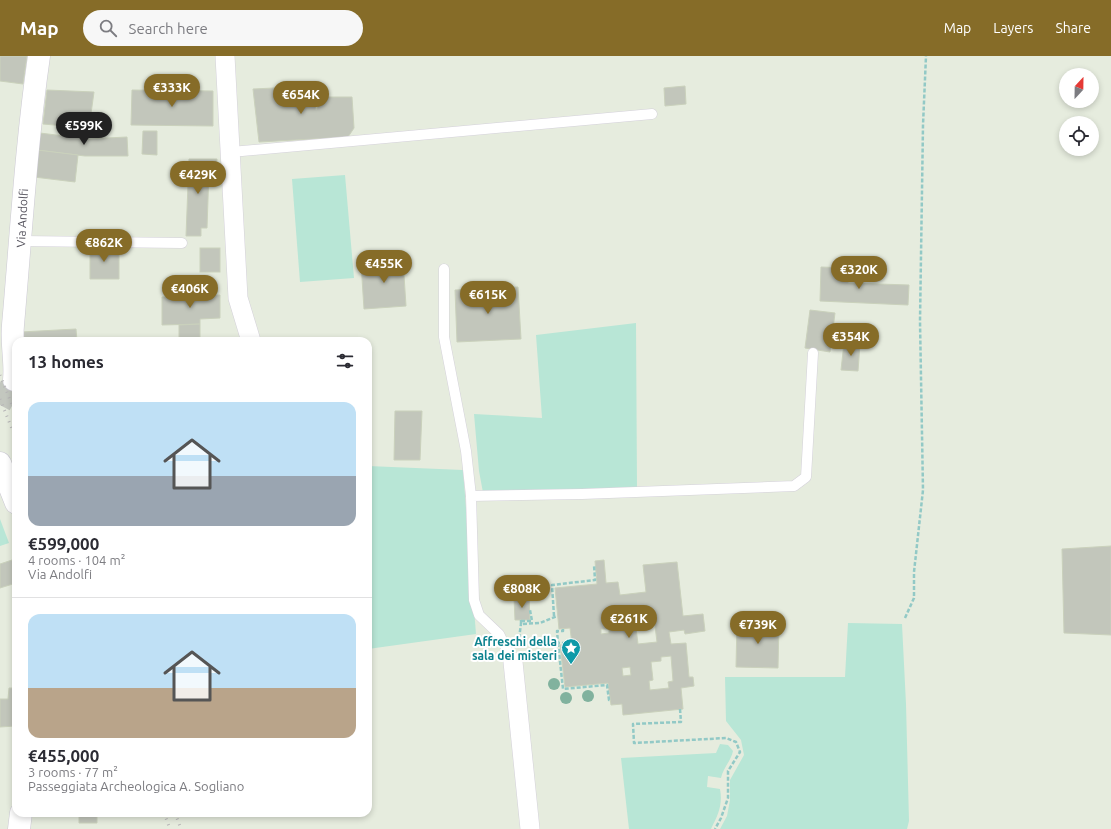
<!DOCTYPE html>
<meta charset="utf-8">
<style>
:root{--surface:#fff;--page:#f7f7f7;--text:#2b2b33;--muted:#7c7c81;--line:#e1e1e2;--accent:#866c28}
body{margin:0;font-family:Ubuntu,sans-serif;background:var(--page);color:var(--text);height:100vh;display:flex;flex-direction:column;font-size:15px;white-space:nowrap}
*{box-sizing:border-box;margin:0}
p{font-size:13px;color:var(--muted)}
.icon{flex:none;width:22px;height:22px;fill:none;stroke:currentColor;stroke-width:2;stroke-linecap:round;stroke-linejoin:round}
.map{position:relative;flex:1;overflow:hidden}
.panel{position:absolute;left:12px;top:281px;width:360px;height:480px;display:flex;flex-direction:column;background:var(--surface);border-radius:12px;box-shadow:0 2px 6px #0003}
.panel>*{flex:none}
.needle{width:26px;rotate:22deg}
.fabs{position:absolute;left:1059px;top:12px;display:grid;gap:8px}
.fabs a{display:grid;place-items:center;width:40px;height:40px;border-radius:50%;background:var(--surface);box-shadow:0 2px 6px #0003;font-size:20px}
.price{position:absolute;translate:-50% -34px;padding:0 9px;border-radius:14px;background:var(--accent);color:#fff;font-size:13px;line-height:26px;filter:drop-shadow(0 1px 2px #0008)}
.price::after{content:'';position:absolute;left:50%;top:24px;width:12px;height:9px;margin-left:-6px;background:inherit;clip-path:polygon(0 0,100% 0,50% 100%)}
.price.current{background:#222;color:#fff}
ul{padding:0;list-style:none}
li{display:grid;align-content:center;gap:8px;height:212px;padding:0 16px}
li+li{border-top:1px solid var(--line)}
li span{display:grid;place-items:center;height:124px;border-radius:12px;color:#555}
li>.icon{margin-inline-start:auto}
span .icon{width:72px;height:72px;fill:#fffc;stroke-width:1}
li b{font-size:17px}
h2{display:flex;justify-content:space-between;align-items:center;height:48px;padding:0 16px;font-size:17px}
header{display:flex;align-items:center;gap:24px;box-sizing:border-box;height:56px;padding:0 20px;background:var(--accent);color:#fff}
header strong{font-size:19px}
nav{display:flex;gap:22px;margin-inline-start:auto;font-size:14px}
.search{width:280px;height:36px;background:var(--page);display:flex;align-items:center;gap:10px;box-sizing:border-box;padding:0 14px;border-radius:22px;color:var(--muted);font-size:15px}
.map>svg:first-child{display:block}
.green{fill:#b8e6d6}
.building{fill:#c2c6bb;stroke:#cad1bc;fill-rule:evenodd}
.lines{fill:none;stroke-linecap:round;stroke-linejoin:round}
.secondary-tunnel{stroke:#c3c7bf;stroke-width:22;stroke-dasharray:22 11;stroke-linecap:butt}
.lane-casing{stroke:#d4d1da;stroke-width:11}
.street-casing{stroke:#d4d1da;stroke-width:20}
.secondary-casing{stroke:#ccc9d4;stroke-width:23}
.path{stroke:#92c9c6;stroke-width:2.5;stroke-dasharray:4 2;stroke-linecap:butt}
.lane{stroke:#fff;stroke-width:10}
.street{stroke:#fff;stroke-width:19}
.secondary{stroke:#fff;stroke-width:22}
.rail{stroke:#b7b6b7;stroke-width:3;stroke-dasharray:1 5;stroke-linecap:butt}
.tree{fill:#81b29e}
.labels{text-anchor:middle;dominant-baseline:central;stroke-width:4;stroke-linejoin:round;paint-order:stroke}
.street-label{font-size:12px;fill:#595761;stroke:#fff}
.culture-label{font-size:12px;font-weight:bold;fill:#0d838f;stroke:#fff;text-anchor:end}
</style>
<header>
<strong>Map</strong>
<div class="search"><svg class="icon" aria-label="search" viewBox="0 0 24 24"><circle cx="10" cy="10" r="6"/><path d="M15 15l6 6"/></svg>Search here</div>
<nav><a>Map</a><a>Layers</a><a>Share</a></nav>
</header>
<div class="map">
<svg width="1111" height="773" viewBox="0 0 1111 773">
<rect width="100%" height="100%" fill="#e6ecde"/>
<g class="green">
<polygon points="345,119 354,222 300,226 292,123"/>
<polygon points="636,267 637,432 484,442 479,415 474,358 542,362 536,279"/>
<polygon points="368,410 463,414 476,578 368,593"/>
<polygon points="0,463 9,487 0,490"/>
<polygon points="848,567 902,568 906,648 909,765 907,773 720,773 727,760 730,744 730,724 744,699 741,684 726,665 725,621 845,621"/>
<path d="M720 688 728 689 733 695C731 705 723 712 721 722L708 720 707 731 720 733C723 749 718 759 711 773H629L621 702 716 697Z"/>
</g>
<g class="building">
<polygon points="0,0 27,0 23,28 0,25"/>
<polygon points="314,30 316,54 325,41 352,41 354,72 348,81 259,86 253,33"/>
<polygon points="685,30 686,48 665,50 664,32"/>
<polygon points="47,34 94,36 89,72 43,68"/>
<polygon points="132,34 213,35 213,70 131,69"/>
<polygon points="143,75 157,75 157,99 142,98"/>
<polygon points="40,77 88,83 127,81 128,100 85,100 37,94"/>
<polygon points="37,94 78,99 75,126 34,121"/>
<polygon points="189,103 217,103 216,115 209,114 207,172 201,172 201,180 186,180"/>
<polygon points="90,191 119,192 119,223 90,223"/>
<rect x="200" y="192" width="20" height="24"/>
<polygon points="403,204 406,250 364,253 361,207"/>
<polygon points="821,211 849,212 848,227 909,229 908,249 820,245"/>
<polygon points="518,231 521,283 457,286 455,234"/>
<polygon points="220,239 220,262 200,263 200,268 162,269 162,241"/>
<polygon points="810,254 835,257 830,296 805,292"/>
<polygon points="200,268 200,283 179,283 179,269"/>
<polygon points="76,273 77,285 22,285 21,276"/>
<polygon points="844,287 860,288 858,315 841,314"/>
<polygon points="395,355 422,355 420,404 394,404"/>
<polygon points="1111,490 1111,579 1064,577 1062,493"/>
<polygon points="12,504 16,515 16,527 0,532 0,508"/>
<path d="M604 504 606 527 618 526 620 539 646 536 643 509 677 506 683 560 703 558 705 575 685 578 684 574 669 576 671 588 686 587 689 621H693L694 630 681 632 683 653 623 659 622 648 611 649 608 627 565 631 560 589 572 588 570 572 559 573 555 532 597 528 595 505ZM653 554 657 586 638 588 634 556ZM601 573H609V577L601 578ZM671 600 673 625 668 626 669 632 650 634 649 625 653 624 651 606 661 605V601ZM630 611 631 619 623 620 622 612Z"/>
<polygon points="529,541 530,564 515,564 514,542"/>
<polygon points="737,566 779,567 778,612 736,611"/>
<polygon points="9,632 16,632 16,670 0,671 0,643 8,643"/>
<polygon points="61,757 97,757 97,767 79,767 79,760 61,760"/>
</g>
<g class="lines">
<polyline class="secondary-tunnel" points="0,349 14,324"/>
<defs>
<g id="lane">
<polyline points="231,96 652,58"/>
<polyline points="21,185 182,187"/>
<polyline points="444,213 444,281 466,395 471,440"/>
<polyline points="513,606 499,578 479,559 474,544 471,440 582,438 794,430 806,421 813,297"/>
</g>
<g id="street">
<polyline points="225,0 238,242 251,285"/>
<polyline points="513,606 530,773"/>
</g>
<g id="secondary">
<path d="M14 324C16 306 11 288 13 269 21 179 26 90 39 0"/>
<polyline points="0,407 16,447"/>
<polyline points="19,773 21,757"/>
</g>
</defs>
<use href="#lane" class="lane-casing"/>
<use href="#street" class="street-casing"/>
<use href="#secondary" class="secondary-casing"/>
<g class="path">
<polyline points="554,560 552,529 595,524 594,509"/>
<polyline points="905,562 914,542 914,516 923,434 920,265 923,69 926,0"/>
<polyline points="521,564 521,568 540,567 557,560"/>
<polyline points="521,565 532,565 530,554"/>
<polyline points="563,573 563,575 557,575 558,587 564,587 564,589"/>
<polyline points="519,582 521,568"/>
<polyline points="558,587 563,633 607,629 609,644 610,644"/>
<polyline points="680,653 681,666 633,668 634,687 726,682 736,686 740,696 728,715 728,742 721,762 715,773"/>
</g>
<use href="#lane" class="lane"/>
<use href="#street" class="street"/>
<use href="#secondary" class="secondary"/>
<g class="rail">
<polyline points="0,319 16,359"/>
<polyline points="0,343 16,383"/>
<polyline points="164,757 170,773"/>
<polyline points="175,757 181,773"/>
</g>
</g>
<g class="tree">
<circle cx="554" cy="628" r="6"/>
<circle cx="588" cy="640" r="6"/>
<circle cx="566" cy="642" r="6"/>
</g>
<defs>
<symbol id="sight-pin" viewBox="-11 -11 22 30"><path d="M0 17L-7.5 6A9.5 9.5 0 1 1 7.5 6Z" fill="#0f9aa8" stroke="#fff"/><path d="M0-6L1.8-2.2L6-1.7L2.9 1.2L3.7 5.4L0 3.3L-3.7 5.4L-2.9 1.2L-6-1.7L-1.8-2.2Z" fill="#fff"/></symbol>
</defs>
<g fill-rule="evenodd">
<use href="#sight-pin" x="560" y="581" width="22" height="30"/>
</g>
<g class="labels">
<g class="street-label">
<text transform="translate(22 162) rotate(-87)">Via Andolfi</text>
</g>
<g class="culture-label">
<text x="557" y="585">Affreschi della<tspan x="557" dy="14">sala dei misteri</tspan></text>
</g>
</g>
</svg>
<div class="fabs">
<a><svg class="needle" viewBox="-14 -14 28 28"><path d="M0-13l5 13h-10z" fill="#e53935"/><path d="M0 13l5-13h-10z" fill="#7c7c81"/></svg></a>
<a><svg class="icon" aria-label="locate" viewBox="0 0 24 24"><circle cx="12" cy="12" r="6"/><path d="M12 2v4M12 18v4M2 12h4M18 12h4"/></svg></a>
</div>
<b class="price" style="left:172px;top:52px">€333K</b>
<b class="price" style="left:301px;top:59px">€654K</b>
<b class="price current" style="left:84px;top:90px">€599K</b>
<b class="price" style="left:198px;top:139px">€429K</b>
<b class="price" style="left:104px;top:207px">€862K</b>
<b class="price" style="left:384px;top:228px">€455K</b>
<b class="price" style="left:859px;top:234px">€320K</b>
<b class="price" style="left:190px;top:253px">€406K</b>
<b class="price" style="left:488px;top:259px">€615K</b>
<b class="price" style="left:851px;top:301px">€354K</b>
<b class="price" style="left:522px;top:553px">€808K</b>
<b class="price" style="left:629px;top:583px">€261K</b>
<b class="price" style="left:758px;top:589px">€739K</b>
<section class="panel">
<h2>13 homes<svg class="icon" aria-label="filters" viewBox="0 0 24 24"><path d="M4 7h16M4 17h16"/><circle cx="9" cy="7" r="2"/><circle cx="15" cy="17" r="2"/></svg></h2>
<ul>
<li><span style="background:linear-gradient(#bfe0f5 60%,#9aa5b1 0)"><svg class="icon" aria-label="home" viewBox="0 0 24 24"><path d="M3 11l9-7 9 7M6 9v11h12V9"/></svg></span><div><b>€599,000</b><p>4 rooms · 104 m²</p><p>Via Andolfi</p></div></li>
<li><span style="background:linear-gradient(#bfe0f5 60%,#b9a48a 0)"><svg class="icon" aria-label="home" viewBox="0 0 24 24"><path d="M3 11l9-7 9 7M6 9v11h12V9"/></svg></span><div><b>€455,000</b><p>3 rooms · 77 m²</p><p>Passeggiata Archeologica A. Sogliano</p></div></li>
</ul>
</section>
</div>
